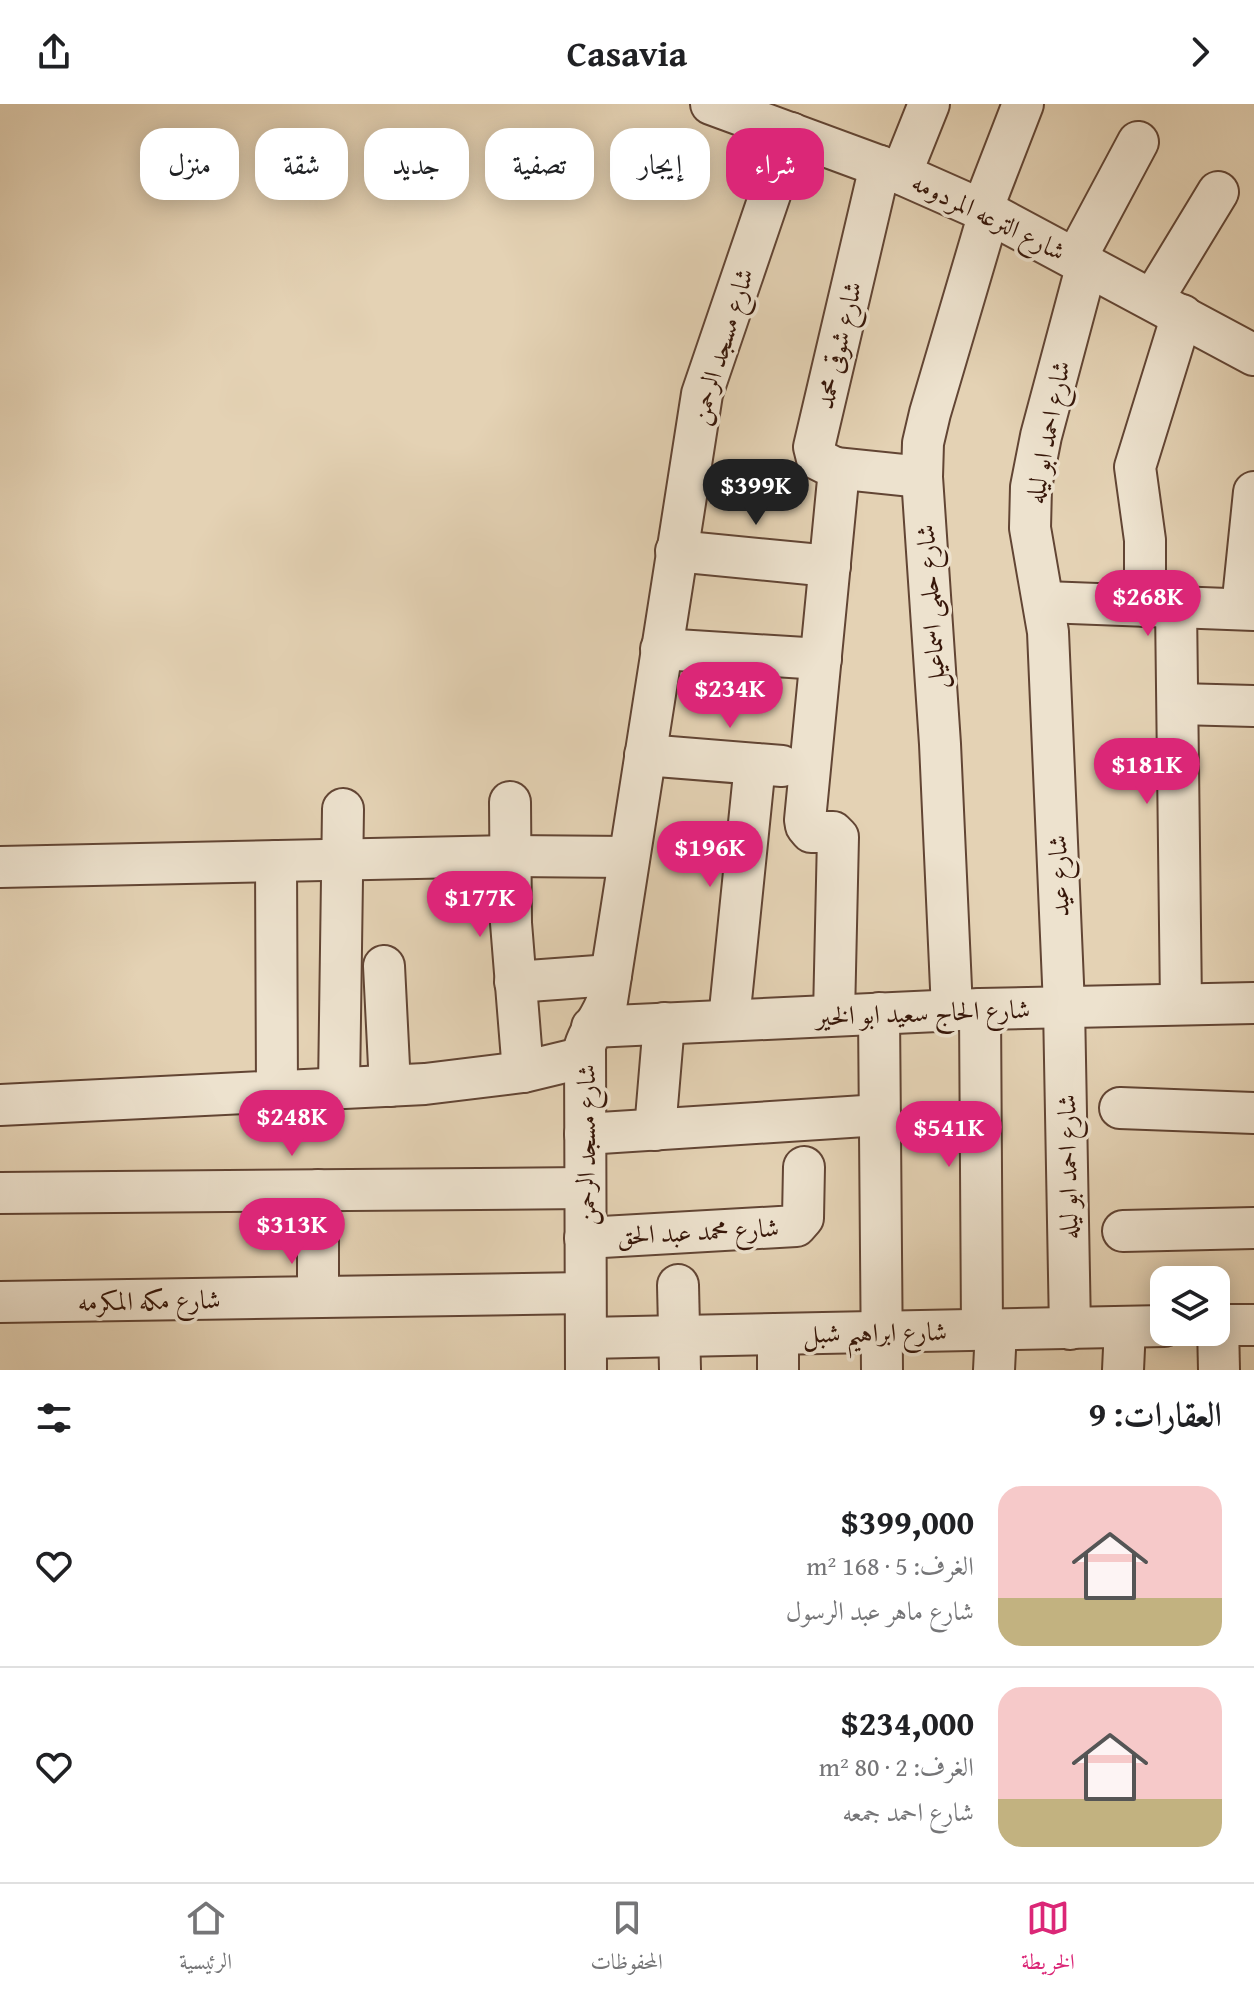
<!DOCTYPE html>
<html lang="ar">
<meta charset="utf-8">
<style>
:root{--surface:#fff;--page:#f6f6f6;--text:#202124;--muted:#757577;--line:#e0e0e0;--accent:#db2777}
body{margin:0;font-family:"Gentium Book Plus",Amiri,serif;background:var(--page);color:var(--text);direction:rtl;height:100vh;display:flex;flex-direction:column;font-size:30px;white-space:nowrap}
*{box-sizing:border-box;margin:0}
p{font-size:26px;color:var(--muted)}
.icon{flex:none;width:44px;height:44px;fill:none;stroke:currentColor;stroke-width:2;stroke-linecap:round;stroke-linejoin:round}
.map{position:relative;height:1266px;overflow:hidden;direction:ltr}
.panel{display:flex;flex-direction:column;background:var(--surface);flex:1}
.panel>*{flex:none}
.guide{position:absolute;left:24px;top:24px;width:800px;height:72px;direction:rtl;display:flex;gap:16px}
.fabs{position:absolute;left:1150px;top:1162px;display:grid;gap:16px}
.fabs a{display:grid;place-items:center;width:80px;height:80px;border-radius:16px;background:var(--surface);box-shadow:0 4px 20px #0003;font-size:40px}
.price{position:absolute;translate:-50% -68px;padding:0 18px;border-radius:28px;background:var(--accent);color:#fff;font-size:26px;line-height:52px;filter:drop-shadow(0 2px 4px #0008)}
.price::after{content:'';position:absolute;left:50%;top:48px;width:24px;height:18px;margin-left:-12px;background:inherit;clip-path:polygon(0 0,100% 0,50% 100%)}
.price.selected{background:#222;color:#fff}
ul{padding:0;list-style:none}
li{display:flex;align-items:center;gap:24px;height:200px;padding:0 32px}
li+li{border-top:2px solid var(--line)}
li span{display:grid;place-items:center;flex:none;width:224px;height:160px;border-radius:24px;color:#555}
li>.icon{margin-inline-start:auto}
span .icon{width:96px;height:96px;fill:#fffc;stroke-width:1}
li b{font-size:34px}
h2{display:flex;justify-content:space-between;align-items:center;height:96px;padding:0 32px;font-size:34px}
.pill{padding:0 28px;border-radius:24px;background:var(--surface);box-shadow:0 4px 20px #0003;font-size:28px;line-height:72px}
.pill.selected{background:var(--accent);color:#fff}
header{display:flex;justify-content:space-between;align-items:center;height:104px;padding:0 32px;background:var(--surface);font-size:36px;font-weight:700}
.tab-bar{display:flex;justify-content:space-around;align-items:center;height:112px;border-top:2px solid var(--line);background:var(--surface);font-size:22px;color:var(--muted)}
.tab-bar a{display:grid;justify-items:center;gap:4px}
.tab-bar .selected{color:var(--accent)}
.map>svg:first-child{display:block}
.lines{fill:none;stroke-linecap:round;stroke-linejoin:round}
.minor-casing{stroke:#624534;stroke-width:44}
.minor{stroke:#ede2ce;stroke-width:40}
.labels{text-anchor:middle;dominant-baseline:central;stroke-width:7;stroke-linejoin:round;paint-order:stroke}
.street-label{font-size:26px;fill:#361609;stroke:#ede2ce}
</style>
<header><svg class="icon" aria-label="forward" viewBox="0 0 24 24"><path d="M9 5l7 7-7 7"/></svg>Casavia<svg class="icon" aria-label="share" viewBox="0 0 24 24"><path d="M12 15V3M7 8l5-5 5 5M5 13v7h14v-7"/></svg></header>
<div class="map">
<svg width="1254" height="1266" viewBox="0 0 1254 1266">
<rect width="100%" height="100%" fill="#e4d2b4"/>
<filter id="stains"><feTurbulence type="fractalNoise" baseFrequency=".0025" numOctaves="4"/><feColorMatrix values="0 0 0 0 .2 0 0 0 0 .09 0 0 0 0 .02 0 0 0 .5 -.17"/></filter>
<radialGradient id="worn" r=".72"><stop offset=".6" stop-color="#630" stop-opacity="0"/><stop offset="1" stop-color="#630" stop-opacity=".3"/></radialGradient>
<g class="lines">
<defs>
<g id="minor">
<polyline points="711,0 901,70 989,109 1254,251"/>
<polyline points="901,70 929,0"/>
<polyline points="982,106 1023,0"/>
<polyline points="1076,154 1138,38"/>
<polyline points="1153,195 1218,88"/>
<polyline points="835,364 922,373"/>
<polyline points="676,447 830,462"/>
<polyline points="1045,498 1254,506"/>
<polyline points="1145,502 1145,436 1135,363 1182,211"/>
<polyline points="1176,503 1181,900"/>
<polyline points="1242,505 1254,388"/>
<polyline points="661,545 821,555"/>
<polyline points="1178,600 1254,602"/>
<polyline points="645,651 782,662"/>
<polyline points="510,698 511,819 523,968"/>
<polyline points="276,757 277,988"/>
<polyline points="0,763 510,752 629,753"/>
<polyline points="384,862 390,982"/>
<polyline points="515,878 611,871"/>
<polyline points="980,905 982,1226"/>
<polyline points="952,906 940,640 922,373 923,339 930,309 989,109"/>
<polyline points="879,909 882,1266"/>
<polyline points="834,911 838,733 833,728 811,728 806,722 805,716 838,376 835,364 817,355 814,343 880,62"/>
<polyline points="729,916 755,660"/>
<polyline points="592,923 980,905 1254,899"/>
<polyline points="339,984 343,705"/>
<polyline points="0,1001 425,980 523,968 585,953"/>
<polyline points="1120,1004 1254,1009"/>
<polyline points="655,1026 664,919"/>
<polyline points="585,1030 880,1011"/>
<polyline points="318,1086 318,1193"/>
<polyline points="0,1089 585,1084"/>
<polyline points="1123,1127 1254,1124"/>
<polyline points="585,1134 796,1122 803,1114 804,1063"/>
<polyline points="678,1181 680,1266"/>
<polyline points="0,1198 585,1189"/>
<polyline points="1216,1221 1254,1221"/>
<polyline points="1218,1221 1219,1266"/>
<polyline points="1070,1225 1064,902 1048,528 1030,424 1031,383 1041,332 1087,160"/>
<polyline points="778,1230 778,1266"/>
<polyline points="586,1234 1164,1222"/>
<path d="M586 1266 585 942C590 925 602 913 607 897L702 290 791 29"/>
<polyline points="994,1266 996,1225"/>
<polyline points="1123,1266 1125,1223"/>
</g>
</defs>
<use href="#minor" class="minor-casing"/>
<use href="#minor" class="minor"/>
</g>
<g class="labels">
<g class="street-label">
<text transform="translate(989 112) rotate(26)">شارع الترعه المردومه</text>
<text transform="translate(838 241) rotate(-77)">شارع شوقى محمد</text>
<text transform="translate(721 242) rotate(-73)">شارع مسجد الرحمن</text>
<text transform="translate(1047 328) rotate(-79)">شارع احمد ابو ليله</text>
<text transform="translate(930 503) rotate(-94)">شارع حلمى اسماعيل</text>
<text transform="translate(1058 772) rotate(-92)">شارع عيد</text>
<text transform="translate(923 908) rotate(-2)">شارع الحاج سعيد ابو الخير</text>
<text transform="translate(585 1041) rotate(-90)">شارع مسجد الرحمن</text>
<text transform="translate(1067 1063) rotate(-91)">شارع احمد ابو ليله</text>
<text transform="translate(698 1127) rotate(-3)">شارع محمد عبد الحق</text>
<text transform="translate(149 1196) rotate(-1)">شارع مكه المكرمه</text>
<text transform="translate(875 1228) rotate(-1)">شارع ابراهيم شبل</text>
</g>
</g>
<rect width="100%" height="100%" filter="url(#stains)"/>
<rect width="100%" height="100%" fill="url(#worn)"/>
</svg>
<div class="fabs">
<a><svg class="icon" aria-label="layers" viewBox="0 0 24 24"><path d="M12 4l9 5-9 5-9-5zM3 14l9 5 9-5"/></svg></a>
</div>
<b class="price selected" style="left:756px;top:423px">$399K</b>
<b class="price" style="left:1148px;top:534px">$268K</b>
<b class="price" style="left:730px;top:626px">$234K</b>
<b class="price" style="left:1147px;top:702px">$181K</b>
<b class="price" style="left:710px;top:785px">$196K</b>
<b class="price" style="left:480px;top:835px">$177K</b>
<b class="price" style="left:292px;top:1054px">$248K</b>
<b class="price" style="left:949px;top:1065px">$541K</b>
<b class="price" style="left:292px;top:1162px">$313K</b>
<div class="guide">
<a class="pill selected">شراء</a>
<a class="pill">إيجار</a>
<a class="pill">تصفية</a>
<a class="pill">جديد</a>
<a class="pill">شقة</a>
<a class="pill">منزل</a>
</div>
</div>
<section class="panel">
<h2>العقارات: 9<svg class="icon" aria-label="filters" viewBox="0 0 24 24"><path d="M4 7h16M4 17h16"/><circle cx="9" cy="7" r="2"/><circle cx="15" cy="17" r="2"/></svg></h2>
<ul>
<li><span style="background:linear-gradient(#f6c9c9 70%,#c2b280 0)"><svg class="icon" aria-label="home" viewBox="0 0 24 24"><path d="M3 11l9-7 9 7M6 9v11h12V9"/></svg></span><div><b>$399,000</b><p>الغرف: 5 · 168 m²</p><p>شارع ماهر عبد الرسول</p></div><svg class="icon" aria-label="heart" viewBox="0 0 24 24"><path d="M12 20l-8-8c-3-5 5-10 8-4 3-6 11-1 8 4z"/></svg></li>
<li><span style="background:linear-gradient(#f6c9c9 70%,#c2b280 0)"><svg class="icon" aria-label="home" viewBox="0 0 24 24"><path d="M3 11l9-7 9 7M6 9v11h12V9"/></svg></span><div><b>$234,000</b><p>الغرف: 2 · 80 m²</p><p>شارع احمد جمعه</p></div><svg class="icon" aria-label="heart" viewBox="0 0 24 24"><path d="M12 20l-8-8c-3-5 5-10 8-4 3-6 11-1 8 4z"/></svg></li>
</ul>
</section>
<nav class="tab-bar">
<a class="selected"><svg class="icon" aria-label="map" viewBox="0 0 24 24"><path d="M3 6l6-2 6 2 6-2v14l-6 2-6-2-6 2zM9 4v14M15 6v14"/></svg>الخريطة</a>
<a><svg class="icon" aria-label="saved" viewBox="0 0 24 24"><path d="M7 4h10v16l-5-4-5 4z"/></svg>المحفوظات</a>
<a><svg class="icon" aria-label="home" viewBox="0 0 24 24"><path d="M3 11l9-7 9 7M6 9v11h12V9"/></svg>الرئيسية</a>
</nav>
